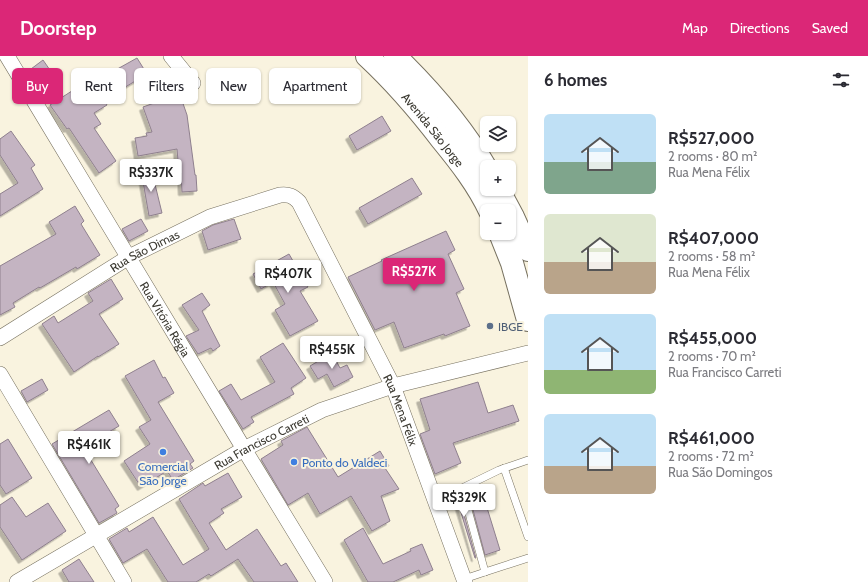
<!DOCTYPE html>
<meta charset="utf-8">
<style>
:root{--surface:#fff;--page:#f7f7f7;--text:#2b2b33;--muted:#7c7c81;--accent:#db2777}
body{margin:0;font-family:Cabin,sans-serif;background:var(--page);color:var(--text);height:100vh;display:flex;flex-direction:column;font-size:15px;white-space:nowrap}
*{box-sizing:border-box;margin:0}
p{font-size:13px;color:var(--muted)}
.icon{flex:none;width:22px;height:22px;fill:none;stroke:currentColor;stroke-width:2;stroke-linecap:round;stroke-linejoin:round}
.map{position:relative;flex:1;overflow:hidden}
.details{display:flex;flex-direction:column;background:var(--surface);width:340px}
.details>*{flex:none}
.hud{position:absolute;left:12px;top:12px;width:380px;height:36px;display:flex;gap:8px}
.tools{position:absolute;left:480px;top:60px;display:grid;gap:8px}
.tools a{display:grid;place-items:center;width:36px;height:36px;border-radius:6px;background:var(--surface);box-shadow:0 1px 3px #0004;font-size:20px}
.price{position:absolute;translate:-50% -34px;padding:0 9px;border-radius:4px;background:#fff;color:#222;font-size:13px;line-height:26px;filter:drop-shadow(0 1px 2px #0008)}
.price::after{content:'';position:absolute;left:50%;top:24px;width:12px;height:9px;margin-left:-6px;background:inherit;clip-path:polygon(0 0,100% 0,50% 100%)}
.price.on{background:var(--accent);color:#fff}
ul{padding:0;list-style:none}
li{display:flex;align-items:center;gap:12px;height:100px;padding:0 16px}
li span{display:grid;place-items:center;flex:none;width:112px;height:80px;border-radius:6px;color:#555}
li>.icon{margin-inline-start:auto}
span .icon{width:48px;height:48px;fill:#fffc;stroke-width:1}
li b{font-size:17px}
h2{display:flex;justify-content:space-between;align-items:center;height:48px;padding:0 16px;font-size:17px}
.pill{padding:0 14px;border-radius:6px;background:var(--surface);box-shadow:0 1px 3px #0004;font-size:14px;line-height:36px}
.pill.on{background:var(--accent);color:#fff}
header{display:flex;align-items:center;gap:24px;box-sizing:border-box;height:56px;padding:0 20px;background:var(--accent);color:#fff}
header strong{font-size:19px}
nav{display:flex;gap:22px;margin-inline-start:auto;font-size:14px}
main{display:flex;flex:1;min-height:0}
.map>svg:first-child{display:block}
.building{fill:#c4b4c2;stroke:#8f808e;filter:url(#shadow)}
.lines{fill:none;stroke-linecap:round;stroke-linejoin:round}
.lane-casing{stroke:#777160;stroke-width:8}
.street-casing{stroke:#777160;stroke-width:16}
.primary-casing{stroke:#777160;stroke-width:24}
.lane{stroke:#fff;stroke-width:7}
.street{stroke:#fff;stroke-width:15}
.primary{stroke:#fff;stroke-width:22}
.service-dot{fill:#5c6f8a;stroke:#f9f3df;stroke-width:1.5}
.shop-dot{fill:#3f7fe0;stroke:#f9f3df;stroke-width:1.5}
.labels{text-anchor:middle;dominant-baseline:central;stroke-width:4;stroke-linejoin:round;paint-order:stroke}
.street-label{font-size:12px;fill:#3b3931;stroke:#f9f3df}
.service-label{font-size:12px;fill:#4e5e75;stroke:#f9f3df;text-anchor:start}
.shop-label{font-size:12px;fill:#366cbe;stroke:#f9f3df;text-anchor:start}
</style>
<header>
<strong>Doorstep</strong>
<nav><a>Map</a><a>Directions</a><a>Saved</a></nav>
</header>
<main>
<div class="map">
<svg width="528" height="526" viewBox="0 0 528 526">
<defs>
<filter id="shadow"><feDropShadow dx="-3.5" dy="3.5" stdDeviation="0" flood-color="#0004"/></filter>
</defs>
<rect width="100%" height="100%" fill="#f9f3df"/>
<g class="building">
<polygon points="137,2 147,18 122,33 112,16"/>
<polygon points="43,4 52,17 35,30 27,16"/>
<polygon points="75,33 84,47 100,37 107,49 94,57 101,68 94,72 116,105 99,117 69,72 67,73 50,49"/>
<polygon points="179,36 187,59 195,119 196,119 197,135 182,136 181,117 179,117 177,93 138,100 135,82 147,80 146,77 152,76 143,51 168,42 167,40"/>
<polygon points="382,60 391,75 357,94 349,80"/>
<polygon points="11,75 35,109 31,112 43,133 0,160 0,138 18,127 0,99 0,83"/>
<polygon points="151,112 162,157 149,160 141,114"/>
<polygon points="412,122 422,138 368,168 359,152"/>
<polygon points="75,150 84,165 81,168 100,199 77,213 76,211 40,232 39,231 13,247 15,251 0,259 0,210 56,178 49,166"/>
<polygon points="141,163 148,175 129,185 122,173"/>
<polygon points="234,163 241,183 208,194 202,175 213,169"/>
<polygon points="446,175 455,194 448,198 464,233 456,237 470,270 445,280 444,278 404,292 394,266 375,274 348,221 382,205 381,204"/>
<polygon points="289,198 308,231 300,235 318,265 290,280 275,254 285,248 273,226 261,233 253,218"/>
<polygon points="111,223 123,243 99,258 119,288 98,301 98,300 74,316 42,268 54,260 58,267 93,245 88,237"/>
<polygon points="202,237 210,249 202,255 220,290 213,295 211,292 198,298 186,280 199,274 182,249"/>
<polygon points="283,287 306,322 291,332 294,338 251,361 254,366 243,373 219,335 231,328 241,344 275,326 260,301"/>
<polygon points="332,297 340,312 347,309 353,321 334,331 327,318 318,323 310,310"/>
<polygon points="154,304 163,322 165,321 174,337 158,346 194,405 190,408 193,412 173,424 167,415 141,431 124,405 150,388 139,371 151,364 125,320"/>
<polygon points="42,323 48,334 27,346 21,335"/>
<polygon points="478,326 488,357 513,349 519,365 453,387 461,407 435,418 420,378 430,374 420,343"/>
<polygon points="109,354 119,370 83,391 119,450 115,453 117,457 99,467 52,388"/>
<polygon points="307,371 338,421 380,395 389,410 385,412 399,433 381,440 390,465 372,475 351,440 320,458 308,437 288,449 261,403 283,389 281,385"/>
<polygon points="8,383 32,422 6,438 0,429 0,388"/>
<polygon points="228,417 242,441 221,453 224,457 209,467 226,494 257,473 281,510 286,507 298,526 254,526 238,503 211,520 209,518 196,526 168,526 147,493 123,507 109,483 127,472 129,476 153,461 183,509 209,493 179,443 203,427 205,430"/>
<polygon points="480,429 500,494 485,499 468,435"/>
<polygon points="457,433 476,502 475,502 454,434"/>
<polygon points="12,441 26,461 48,447 66,475 22,504 0,471 0,449"/>
<polygon points="363,472 383,508 411,495 410,493 422,488 433,514 421,519 419,514 393,526 368,526 344,484"/>
<polygon points="79,503 94,526 69,526 62,514"/>
</g>
<g class="lines">
<defs>
<g id="lane">
<polyline points="528,404 499,414 462,432 485,516 528,502"/>
<polyline points="504,412 528,481"/>
<polyline points="464,523 485,516"/>
</g>
<g id="street">
<path id="s1" d="M7 0 244 393 325 526"/>
<polyline points="171,0 193,27"/>
<path id="s2" d="M0 282 129 201 210 161 280 139C289 138 293 140 299 146L393 330 465 526"/>
<polyline points="0,318 124,526"/>
<path id="s3" d="M17 526 244 393 322 354 393 330 528 297"/>
</g>
<g id="primary">
<path id="s4" d="M367 0C395 26 419 54 442 84 460 106 478 129 490 155"/>
<path d="M395 0C430 34 463 72 487 114"/>
<polyline points="498,133 513,161 528,194"/>
<polyline points="500,177 512,207 528,264"/>
</g>
</defs>
<use href="#lane" class="lane-casing"/>
<use href="#street" class="street-casing"/>
<use href="#primary" class="primary-casing"/>
<use href="#lane" class="lane"/>
<use href="#street" class="street"/>
<use href="#primary" class="primary"/>
</g>
<circle class="service-dot" cx="490" cy="270" r="4"/>
<g class="shop-dot">
<circle cx="163" cy="396" r="4"/>
<circle cx="294" cy="406" r="4"/>
</g>
<g class="labels">
<g class="street-label">
<text stroke="none"><textPath href="#s4" startOffset="99">Avenida São Jorge</textPath></text>
<text stroke="none"><textPath href="#s2" startOffset="169">Rua São Dimas</textPath></text>
<text stroke="none"><textPath href="#s1" startOffset="307">Rua Vitória Régia</textPath></text>
<text stroke="none"><textPath href="#s2" startOffset="569">Rua Mena Félix</textPath></text>
<text stroke="none"><textPath href="#s3" startOffset="282">Rua Francisco Carreti</textPath></text>
</g>
<g class="service-label">
<text x="498" y="270">IBGE</text>
</g>
<g class="shop-label">
<text x="302" y="406">Ponto do Valdeci</text>
<text x="163" y="410" text-anchor="middle">Comercial<tspan x="163" dy="14">São Jorge</tspan></text>
</g>
</g>
</svg>
<div class="tools">
<a><svg class="icon" aria-label="layers" viewBox="0 0 24 24"><path d="M12 4l9 5-9 5-9-5zM3 14l9 5 9-5"/></svg></a>
<a>+</a>
<a>−</a>
</div>
<b class="price" style="left:151px;top:137px">R$337K</b>
<b class="price on" style="left:414px;top:236px">R$527K</b>
<b class="price" style="left:288px;top:238px">R$407K</b>
<b class="price" style="left:332px;top:314px">R$455K</b>
<b class="price" style="left:89px;top:409px">R$461K</b>
<b class="price" style="left:464px;top:462px">R$329K</b>
<div class="hud">
<a class="pill on">Buy</a>
<a class="pill">Rent</a>
<a class="pill">Filters</a>
<a class="pill">New</a>
<a class="pill">Apartment</a>
</div>
</div>
<section class="details">
<h2>6 homes<svg class="icon" aria-label="filters" viewBox="0 0 24 24"><path d="M4 7h16M4 17h16"/><circle cx="9" cy="7" r="2"/><circle cx="15" cy="17" r="2"/></svg></h2>
<ul>
<li><span style="background:linear-gradient(#bfe0f5 60%,#7fa58c 0)"><svg class="icon" aria-label="home" viewBox="0 0 24 24"><path d="M3 11l9-7 9 7M6 9v11h12V9"/></svg></span><div><b>R$527,000</b><p>2 rooms · 80 m²</p><p>Rua Mena Félix</p></div></li>
<li><span style="background:linear-gradient(#dfe7d0 60%,#b9a48a 0)"><svg class="icon" aria-label="home" viewBox="0 0 24 24"><path d="M3 11l9-7 9 7M6 9v11h12V9"/></svg></span><div><b>R$407,000</b><p>2 rooms · 58 m²</p><p>Rua Mena Félix</p></div></li>
<li><span style="background:linear-gradient(#bfe0f5 70%,#8fb573 0)"><svg class="icon" aria-label="home" viewBox="0 0 24 24"><path d="M3 11l9-7 9 7M6 9v11h12V9"/></svg></span><div><b>R$455,000</b><p>2 rooms · 70 m²</p><p>Rua Francisco Carreti</p></div></li>
<li><span style="background:linear-gradient(#bfe0f5 65%,#b9a48a 0)"><svg class="icon" aria-label="home" viewBox="0 0 24 24"><path d="M3 11l9-7 9 7M6 9v11h12V9"/></svg></span><div><b>R$461,000</b><p>2 rooms · 72 m²</p><p>Rua São Domingos</p></div></li>
</ul>
</section>
</main>
